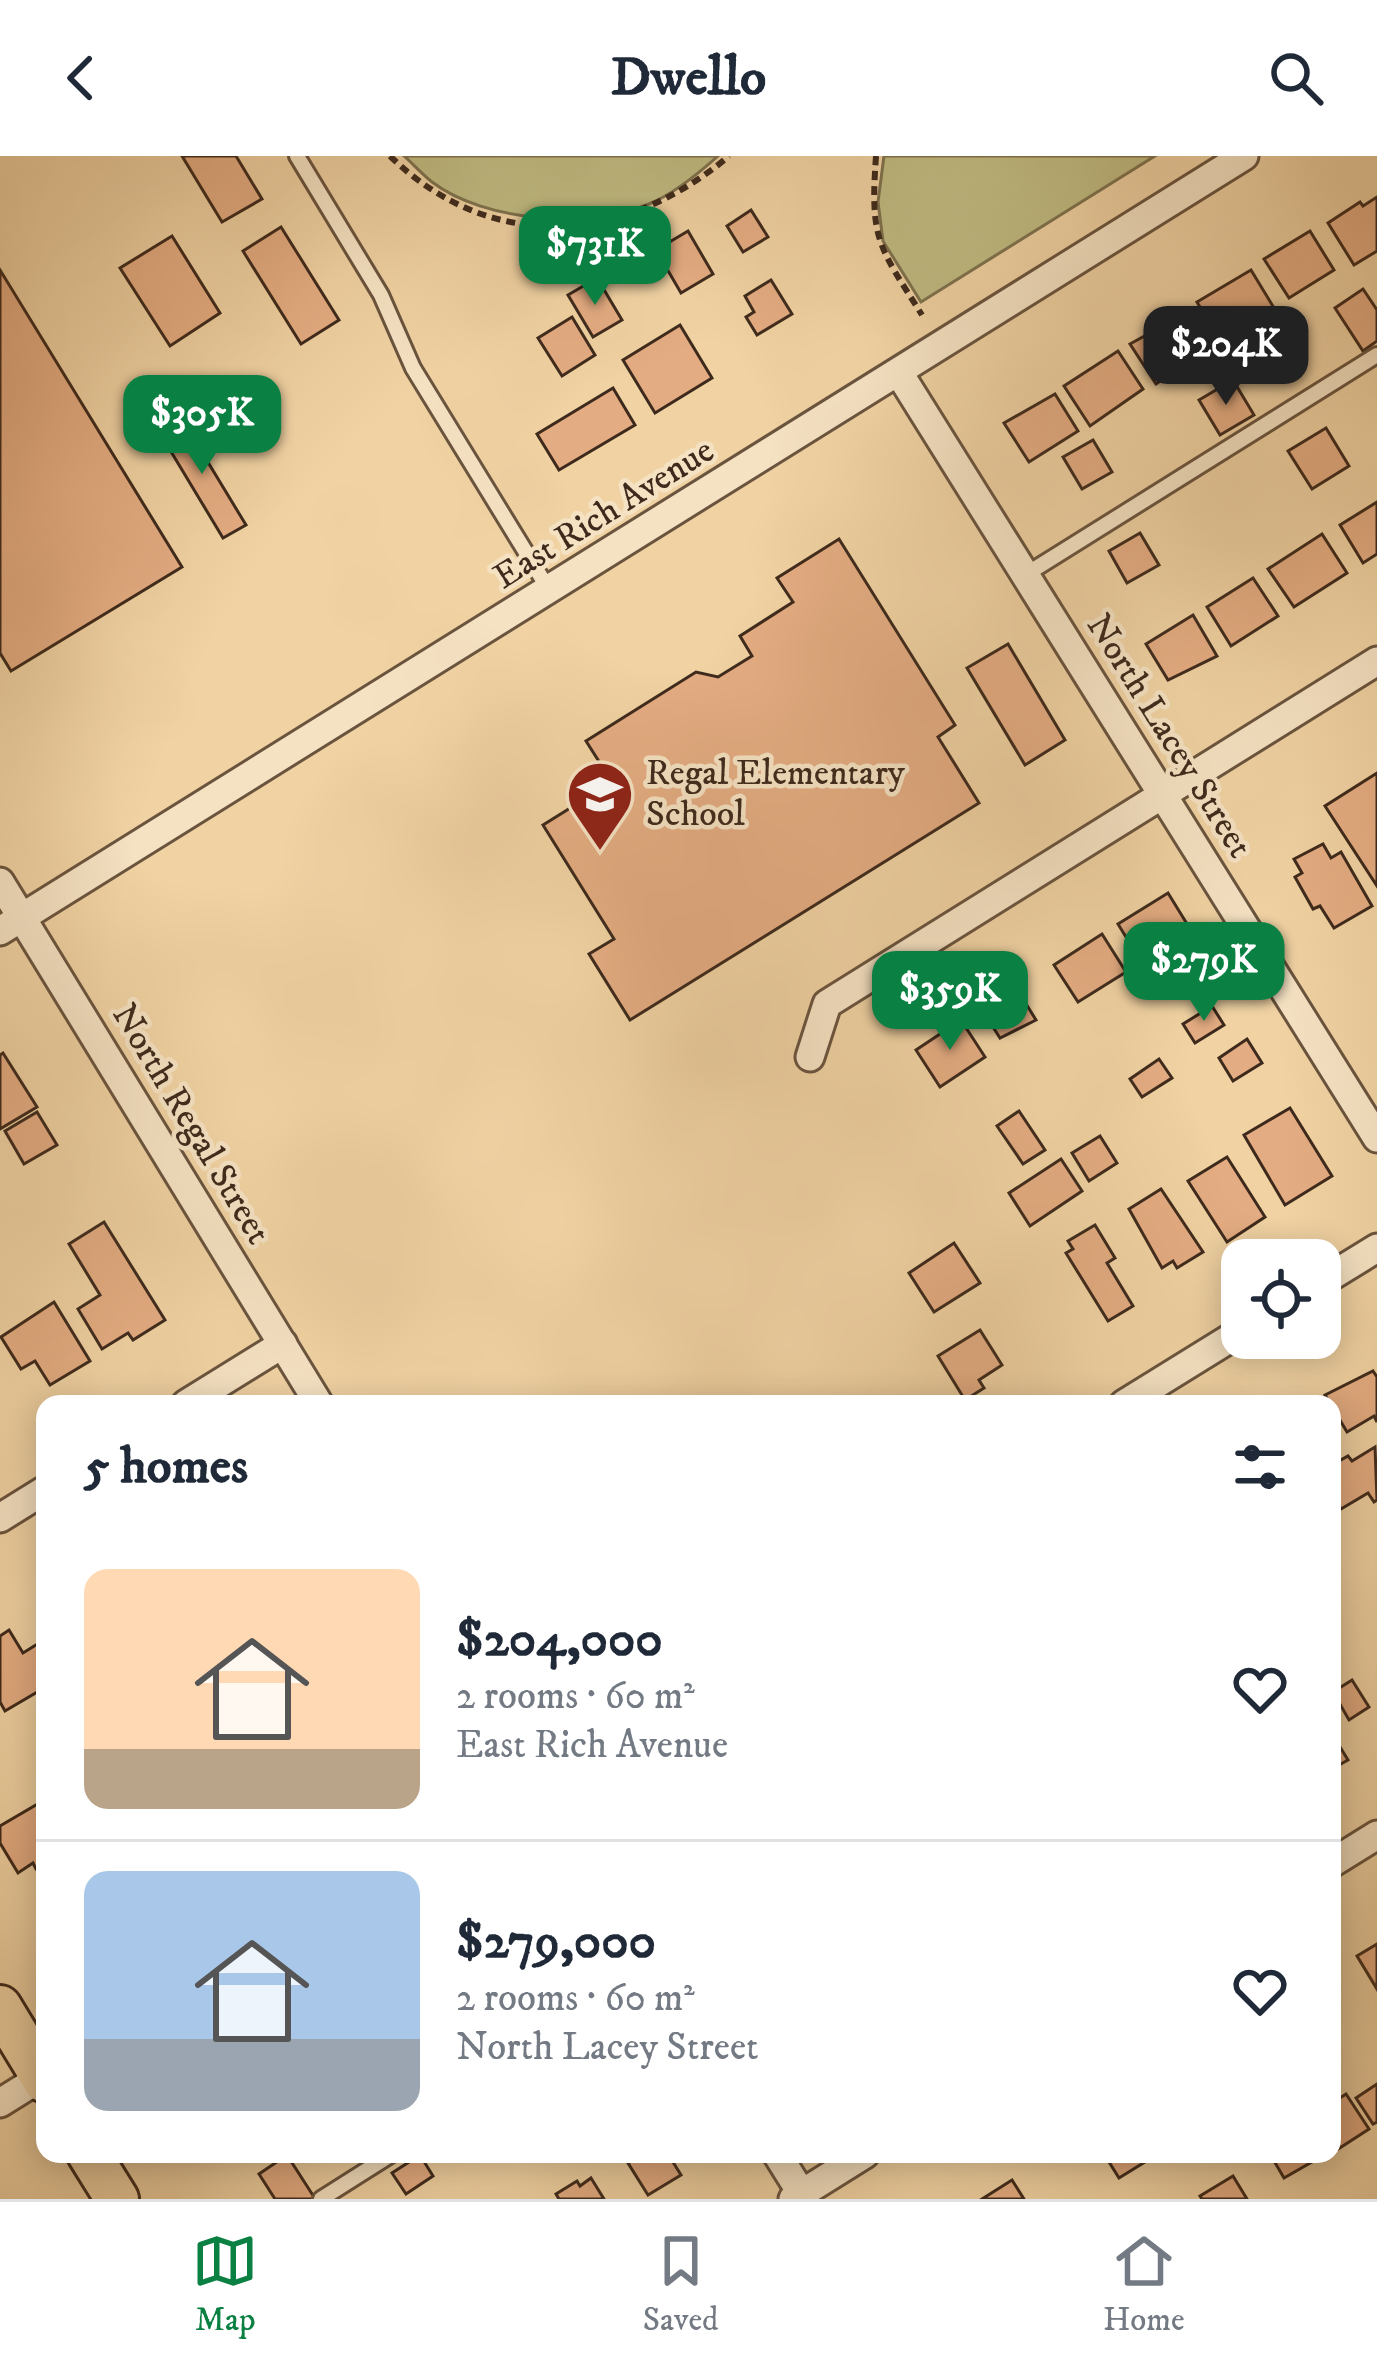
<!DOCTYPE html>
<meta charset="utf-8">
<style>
:root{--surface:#fff;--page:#f2f2f3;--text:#1f2937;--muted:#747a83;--line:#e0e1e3;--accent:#0b8043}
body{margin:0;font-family:"IM FELL DW Pica",serif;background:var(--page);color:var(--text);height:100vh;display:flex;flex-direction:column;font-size:45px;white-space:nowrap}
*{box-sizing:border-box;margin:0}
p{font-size:39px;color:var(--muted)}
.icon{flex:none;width:66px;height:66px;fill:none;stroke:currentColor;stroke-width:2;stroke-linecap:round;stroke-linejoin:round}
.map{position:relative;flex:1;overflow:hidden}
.sheet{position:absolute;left:36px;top:1239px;width:1305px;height:768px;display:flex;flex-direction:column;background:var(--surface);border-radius:24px;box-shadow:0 6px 30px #0003}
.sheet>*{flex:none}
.tools{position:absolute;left:1221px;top:1083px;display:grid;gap:24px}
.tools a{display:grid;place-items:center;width:120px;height:120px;border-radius:24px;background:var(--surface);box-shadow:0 6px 30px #0003;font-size:60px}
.price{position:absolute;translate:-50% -102px;padding:0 27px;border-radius:24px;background:var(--accent);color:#fff;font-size:39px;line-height:78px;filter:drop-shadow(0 3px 6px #0008)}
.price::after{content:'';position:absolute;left:50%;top:72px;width:36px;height:27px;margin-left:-18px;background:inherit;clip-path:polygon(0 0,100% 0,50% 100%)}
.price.active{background:#222;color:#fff}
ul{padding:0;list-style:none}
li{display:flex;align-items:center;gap:36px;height:300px;padding:0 48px}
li+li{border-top:3px solid var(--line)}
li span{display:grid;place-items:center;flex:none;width:336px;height:240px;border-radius:24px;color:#555}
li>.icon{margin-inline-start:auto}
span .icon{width:144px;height:144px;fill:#fffc;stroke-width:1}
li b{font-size:51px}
h2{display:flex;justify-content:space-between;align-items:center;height:144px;padding:0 48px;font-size:51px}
header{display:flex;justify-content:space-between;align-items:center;height:156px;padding:0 48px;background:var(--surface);font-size:54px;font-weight:700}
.menu{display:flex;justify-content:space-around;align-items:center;height:168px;border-top:3px solid var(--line);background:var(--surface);font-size:33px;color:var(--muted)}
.menu a{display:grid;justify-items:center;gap:6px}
.menu .active{color:var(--accent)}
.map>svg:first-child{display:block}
.green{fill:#bfba81;stroke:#7e724e;stroke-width:3}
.building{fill:#e4ac82;stroke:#3e2a1c;stroke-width:3}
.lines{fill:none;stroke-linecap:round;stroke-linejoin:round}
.lane-casing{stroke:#6a543e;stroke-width:20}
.street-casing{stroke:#6a543e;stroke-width:33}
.primary-casing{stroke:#3e2a1c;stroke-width:48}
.path{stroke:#3e2a1c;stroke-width:6;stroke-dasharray:9 6;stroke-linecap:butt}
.lane{stroke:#f5e2c3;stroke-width:14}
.street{stroke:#f5e2c3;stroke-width:27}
.primary{stroke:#f0d2a3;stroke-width:42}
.labels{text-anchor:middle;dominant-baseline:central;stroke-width:9;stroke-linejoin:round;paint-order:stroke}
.street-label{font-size:36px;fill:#3e2a1c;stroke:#f5e2c3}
.poi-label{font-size:36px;fill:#3e2a1c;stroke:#f5e2c3;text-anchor:start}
</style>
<header><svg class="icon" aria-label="back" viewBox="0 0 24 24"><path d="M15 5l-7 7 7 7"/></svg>Dwello<svg class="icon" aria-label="search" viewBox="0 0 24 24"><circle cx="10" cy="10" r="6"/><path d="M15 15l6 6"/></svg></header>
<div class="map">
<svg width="1377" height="2043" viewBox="0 0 1377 2043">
<rect width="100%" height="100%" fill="#f0d2a3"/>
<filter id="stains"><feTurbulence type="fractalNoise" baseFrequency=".00167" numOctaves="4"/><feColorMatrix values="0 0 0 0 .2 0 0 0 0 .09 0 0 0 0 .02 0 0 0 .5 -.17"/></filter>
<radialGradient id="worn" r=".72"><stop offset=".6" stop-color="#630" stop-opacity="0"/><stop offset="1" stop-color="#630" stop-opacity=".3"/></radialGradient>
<g class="green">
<path d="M404 0H718C698 18 674 38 649 48 588 73 485 66 432 26 422 18 413 8 404 0Z"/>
<polygon points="884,0 1155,0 921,146 883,85 878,46"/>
</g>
<g class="building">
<polygon points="182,0 236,0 262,43 222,66"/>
<polygon points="1377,41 1377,95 1354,109 1328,67 1360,46 1363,50"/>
<polygon points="751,54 768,81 743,96 727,70"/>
<polygon points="281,71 339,164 301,188 243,95"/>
<polygon points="688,75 713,118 681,137 656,94"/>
<polygon points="1310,75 1334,114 1289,142 1264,103"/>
<polygon points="172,80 220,157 170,190 120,112"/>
<polygon points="0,114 182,411 11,515 0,497"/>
<polygon points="1251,114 1274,152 1222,188 1197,146"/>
<polygon points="597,122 622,164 593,181 568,139"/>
<polygon points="771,124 792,158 757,179 746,161 754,156 745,140"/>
<polygon points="1363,133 1377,154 1377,185 1363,195 1335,152"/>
<polygon points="1181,160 1204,196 1156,228 1130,188"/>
<polygon points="572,161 595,199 562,220 538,182"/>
<polygon points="680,169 712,222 655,257 623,204"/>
<polygon points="1118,195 1143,233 1090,270 1064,230"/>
<polygon points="1233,224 1254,259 1220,279 1199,244"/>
<polygon points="613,232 635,269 559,314 537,278"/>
<polygon points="1055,238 1078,275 1029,306 1004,267"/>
<polygon points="180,260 246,369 223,382 158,274"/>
<polygon points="1326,272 1349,310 1312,333 1288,295"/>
<polygon points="1093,284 1112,316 1082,333 1063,301"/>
<polygon points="1377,346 1377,398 1363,407 1340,369"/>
<polygon points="1140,377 1159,409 1127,427 1109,395"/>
<polygon points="1322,378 1347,417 1294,451 1268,413"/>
<polygon points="839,383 955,569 938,581 979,647 630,864 589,798 614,783 543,669 612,626 586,585 696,516 718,521 752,500 740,480 793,446 777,422"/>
<polygon points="1253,422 1278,460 1231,490 1207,451"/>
<polygon points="1193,459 1217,500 1168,524 1146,488"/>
<polygon points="1008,488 1065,584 1025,609 967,512"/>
<polygon points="1377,617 1377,730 1325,650"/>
<polygon points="1323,688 1331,702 1341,696 1372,750 1334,772 1320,750 1313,753 1295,721 1302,717 1294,703"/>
<polygon points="1168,737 1192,776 1142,807 1118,768"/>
<polygon points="1102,778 1126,816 1078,846 1054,809"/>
<polygon points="1015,830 1036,864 1000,882 981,852"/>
<polygon points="1212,850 1224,869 1195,887 1183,868"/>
<polygon points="961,864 985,901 940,931 916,894"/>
<polygon points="1247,883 1262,907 1233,925 1219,902"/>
<polygon points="3,897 37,951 0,973 0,899"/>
<polygon points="1159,903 1172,922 1142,941 1130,923"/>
<polygon points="1290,952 1332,1020 1285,1049 1244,979"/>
<polygon points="1019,955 1045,994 1023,1008 997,970"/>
<polygon points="37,956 57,989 24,1008 5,975"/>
<polygon points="1100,980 1117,1007 1089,1025 1072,997"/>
<polygon points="1227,1001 1265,1061 1227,1086 1188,1025"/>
<polygon points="1061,1003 1082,1035 1030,1070 1009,1037"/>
<polygon points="1161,1033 1203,1096 1177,1112 1173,1105 1162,1112 1129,1053"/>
<polygon points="104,1066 165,1164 133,1184 128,1177 102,1193 78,1153 100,1139 69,1088"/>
<polygon points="1095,1069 1115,1102 1107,1107 1133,1150 1108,1165 1066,1097 1073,1093 1068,1085"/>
<polygon points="954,1087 980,1127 934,1156 909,1117"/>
<polygon points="54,1146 90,1205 50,1229 35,1205 21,1213 1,1181"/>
<polygon points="980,1174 1002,1209 979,1224 984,1232 965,1244 938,1200"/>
<polygon points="1373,1215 1377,1221 1377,1266 1374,1260 1347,1276 1325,1239"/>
<polygon points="1375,1291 1377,1344 1374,1346 1368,1337 1341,1353 1332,1338 1332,1309 1348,1300 1352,1305"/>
<polygon points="9,1474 23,1497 39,1487 45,1496 45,1526 41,1528 44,1532 5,1555 0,1546 0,1480"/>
<polygon points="1352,1524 1369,1551 1349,1564 1333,1536"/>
<polygon points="1332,1578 1348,1604 1332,1613"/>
<polygon points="41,1646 45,1652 45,1708 36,1713 33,1707 18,1717 0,1687 0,1670"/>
<polygon points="1377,1788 1377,1833 1357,1800"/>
<polygon points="1377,1928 1377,1966 1373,1968 1356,1942"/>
<polygon points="1346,1938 1369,1973 1332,1997 1332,1947"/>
<polygon points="627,1998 668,1998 681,2019 648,2039 628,2007 632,2005"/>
<polygon points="1104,1998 1151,1998 1153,2001 1119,2022"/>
<polygon points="1270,1998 1315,1998 1317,2003 1284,2022"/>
<polygon points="287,1999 314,2041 312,2043 275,2043 259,2018"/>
<polygon points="420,1999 433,2020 406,2038 392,2017"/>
<polygon points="1233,2020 1247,2043 1202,2043 1200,2040"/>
<polygon points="591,2022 604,2043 559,2043 556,2038 577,2025 580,2030"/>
<polygon points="1012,2024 1024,2043 982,2043"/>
</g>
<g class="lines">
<defs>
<g id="lane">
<polyline points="297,0 381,139 413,212 549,434"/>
<polyline points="1025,419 1377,199"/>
<polyline points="321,2043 392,1998"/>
</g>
<g id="street">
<polyline points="899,217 1377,982"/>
<polyline points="0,726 319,1248"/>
<polyline points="0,775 1244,0"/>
<polyline points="810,901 827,848 1377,505"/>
<polyline points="1320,1127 1377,1092"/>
<polyline points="186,1248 283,1188"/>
<polyline points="1124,1248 1242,1175"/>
<polyline points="0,1362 45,1334"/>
<polyline points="1332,1707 1377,1679"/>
<polyline points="0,1947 45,1919"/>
<polyline points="777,1998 805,2043"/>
<polyline points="793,2043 865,1998"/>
</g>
<g id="primary">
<polyline points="0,1851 45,1925"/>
<polyline points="89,1998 117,2043"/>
</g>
</defs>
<use href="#lane" class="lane-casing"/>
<use href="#street" class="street-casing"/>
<use href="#primary" class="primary-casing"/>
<g class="path">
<path d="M390 0C491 99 625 88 729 0"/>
<path d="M876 0C870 84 878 89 922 159"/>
</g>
<use href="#lane" class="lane"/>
<use href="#street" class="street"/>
<use href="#primary" class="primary"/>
</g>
<defs>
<symbol id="school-pin" viewBox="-11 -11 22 30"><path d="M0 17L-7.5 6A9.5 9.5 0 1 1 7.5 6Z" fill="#8f2418" stroke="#f5e2c3"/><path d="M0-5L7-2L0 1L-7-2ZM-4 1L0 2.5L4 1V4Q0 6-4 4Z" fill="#fff"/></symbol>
</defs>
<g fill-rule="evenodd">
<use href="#school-pin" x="562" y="600" width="76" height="104"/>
</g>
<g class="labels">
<g class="street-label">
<text transform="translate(604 358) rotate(-32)">East Rich Avenue</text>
<text transform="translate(1169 580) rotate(58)">North Lacey Street</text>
<text transform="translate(191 968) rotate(59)">North Regal Street</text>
</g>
<g class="poi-label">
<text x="646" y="617">Regal Elementary<tspan x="646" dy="41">School</tspan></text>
</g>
</g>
<rect width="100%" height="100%" filter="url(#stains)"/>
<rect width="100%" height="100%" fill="url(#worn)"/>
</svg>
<div class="tools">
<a><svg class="icon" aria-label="locate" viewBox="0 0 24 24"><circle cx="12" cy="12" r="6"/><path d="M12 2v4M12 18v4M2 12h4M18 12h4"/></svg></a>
</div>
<b class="price" style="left:595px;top:152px">$731K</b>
<b class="price active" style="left:1226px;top:252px">$204K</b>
<b class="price" style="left:202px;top:321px">$305K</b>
<b class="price" style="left:1204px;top:868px">$279K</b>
<b class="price" style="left:950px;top:897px">$359K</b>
<section class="sheet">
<h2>5 homes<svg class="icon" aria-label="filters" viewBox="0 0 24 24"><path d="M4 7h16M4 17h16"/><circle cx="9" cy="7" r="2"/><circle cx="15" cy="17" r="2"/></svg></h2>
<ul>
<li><span style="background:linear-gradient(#ffd9b3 75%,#b9a48a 0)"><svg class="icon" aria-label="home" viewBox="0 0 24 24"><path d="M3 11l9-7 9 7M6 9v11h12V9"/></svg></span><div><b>$204,000</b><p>2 rooms · 60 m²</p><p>East Rich Avenue</p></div><svg class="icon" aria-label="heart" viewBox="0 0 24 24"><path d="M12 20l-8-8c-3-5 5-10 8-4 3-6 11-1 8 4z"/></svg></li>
<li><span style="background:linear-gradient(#a9c7e8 70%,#9aa5b1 0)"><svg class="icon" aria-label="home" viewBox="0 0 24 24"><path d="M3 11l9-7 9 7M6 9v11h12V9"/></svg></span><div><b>$279,000</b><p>2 rooms · 60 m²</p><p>North Lacey Street</p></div><svg class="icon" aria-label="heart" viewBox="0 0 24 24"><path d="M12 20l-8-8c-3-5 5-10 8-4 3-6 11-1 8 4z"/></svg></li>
</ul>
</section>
</div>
<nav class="menu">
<a class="active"><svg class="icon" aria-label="map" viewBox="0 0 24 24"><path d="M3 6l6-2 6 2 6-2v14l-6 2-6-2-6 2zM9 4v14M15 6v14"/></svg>Map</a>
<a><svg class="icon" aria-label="saved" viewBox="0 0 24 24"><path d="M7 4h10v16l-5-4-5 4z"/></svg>Saved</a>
<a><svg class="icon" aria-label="home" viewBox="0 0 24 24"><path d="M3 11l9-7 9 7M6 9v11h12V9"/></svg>Home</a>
</nav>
